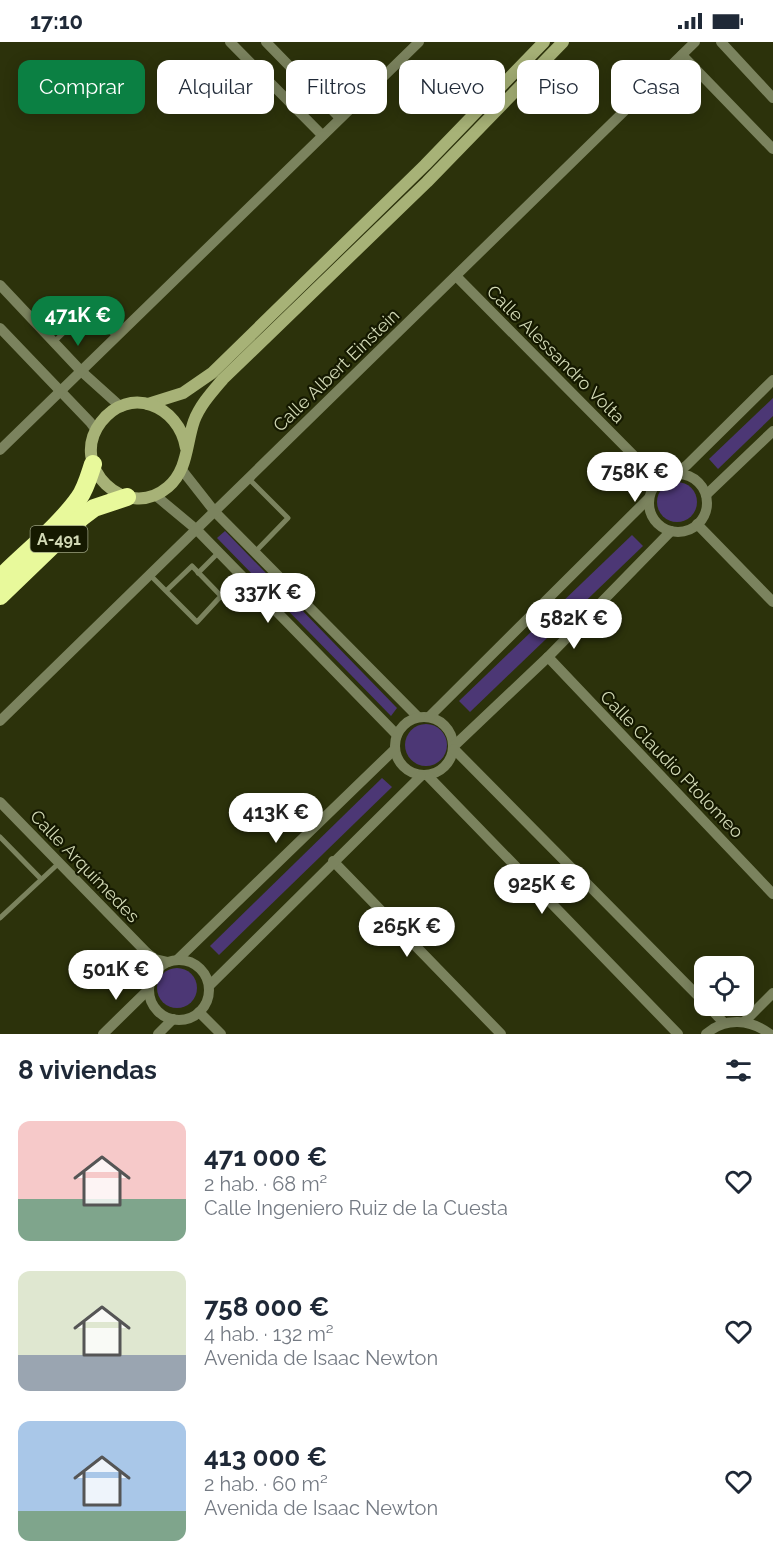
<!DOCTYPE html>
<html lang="es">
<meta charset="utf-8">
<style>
:root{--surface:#fff;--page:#f6f6f7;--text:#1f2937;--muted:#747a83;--accent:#0b8043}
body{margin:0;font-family:Raleway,sans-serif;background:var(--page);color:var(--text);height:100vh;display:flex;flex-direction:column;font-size:22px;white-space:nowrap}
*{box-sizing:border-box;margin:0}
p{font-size:20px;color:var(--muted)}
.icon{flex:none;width:33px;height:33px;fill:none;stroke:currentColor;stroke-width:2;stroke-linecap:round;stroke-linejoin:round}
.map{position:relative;height:992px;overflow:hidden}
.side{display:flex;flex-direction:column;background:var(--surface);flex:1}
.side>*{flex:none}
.hud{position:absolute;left:18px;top:18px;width:738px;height:54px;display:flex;gap:12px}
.controls{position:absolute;left:694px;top:914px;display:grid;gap:12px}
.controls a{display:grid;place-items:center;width:60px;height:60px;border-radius:12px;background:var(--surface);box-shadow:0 3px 15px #0003;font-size:30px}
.price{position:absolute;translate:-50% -51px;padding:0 14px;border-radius:21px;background:#fff;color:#222;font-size:20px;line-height:39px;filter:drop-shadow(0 2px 3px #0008)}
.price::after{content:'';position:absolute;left:50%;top:36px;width:18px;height:14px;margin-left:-9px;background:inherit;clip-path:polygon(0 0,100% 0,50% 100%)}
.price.active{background:var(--accent);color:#fff}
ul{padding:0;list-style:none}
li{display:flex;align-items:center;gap:18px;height:150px;padding:0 18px}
li span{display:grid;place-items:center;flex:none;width:168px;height:120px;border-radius:12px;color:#555}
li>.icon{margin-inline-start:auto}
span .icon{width:72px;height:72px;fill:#fffc;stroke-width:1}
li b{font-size:26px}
h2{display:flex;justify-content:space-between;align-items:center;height:72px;padding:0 18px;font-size:26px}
.chip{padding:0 21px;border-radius:12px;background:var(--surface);box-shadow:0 3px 15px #0003;font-size:21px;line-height:54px}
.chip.active{background:var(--accent);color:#fff}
.status{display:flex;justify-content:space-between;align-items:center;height:42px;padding:0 30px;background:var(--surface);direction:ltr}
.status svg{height:16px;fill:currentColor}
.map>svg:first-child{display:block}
.green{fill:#4c3775}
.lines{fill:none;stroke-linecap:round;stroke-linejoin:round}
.service{stroke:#7b835e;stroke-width:5}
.minor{stroke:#7b835e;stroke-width:10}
.secondary{stroke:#a7b277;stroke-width:12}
.motorway{stroke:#e8f99b;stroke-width:18}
.labels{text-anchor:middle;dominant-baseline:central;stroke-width:4.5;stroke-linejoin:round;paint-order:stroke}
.shield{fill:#151900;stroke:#999f7f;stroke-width:1.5}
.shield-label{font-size:16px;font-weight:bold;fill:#d2d9b5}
.street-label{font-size:18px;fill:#d2d9b5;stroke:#151900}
</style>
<div class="status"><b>17:10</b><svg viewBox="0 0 49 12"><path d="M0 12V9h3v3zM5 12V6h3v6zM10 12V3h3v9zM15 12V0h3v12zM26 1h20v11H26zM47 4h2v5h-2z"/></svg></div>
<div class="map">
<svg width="773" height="992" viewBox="0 0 773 992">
<rect width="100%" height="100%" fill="#2c320b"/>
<g class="green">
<polygon points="773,356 773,374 718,427 709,417"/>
<circle cx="677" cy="460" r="20"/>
<polygon points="225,489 397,666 391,674 217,496"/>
<polygon points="632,493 643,504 470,670 459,659"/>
<circle cx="426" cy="703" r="21"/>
<polygon points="382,736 392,745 219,913 210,904"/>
<circle cx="177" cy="946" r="20"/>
</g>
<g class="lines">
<g class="service">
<polyline points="67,289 103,282 116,295"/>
<polyline points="54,300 91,264 102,274 103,282"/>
<polyline points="249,437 288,476 255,510"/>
<polyline points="198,531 219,510"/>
<polyline points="150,533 197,580 221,554 192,524 166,549"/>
<polyline points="221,554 230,563 250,543"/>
<polyline points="0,795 41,837"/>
<polyline points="0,876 59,821"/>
</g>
<g class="minor">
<polyline points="230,0 322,93"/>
<polyline points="266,0 340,76"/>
<polyline points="721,0 773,56"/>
<polyline points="682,13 773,107"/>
<polyline points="456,234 659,439"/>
<polyline points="0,243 81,329 121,365"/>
<polyline points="0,286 90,380 96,388"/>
<polyline points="0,408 419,0"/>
<polyline points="182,428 215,470 418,675"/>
<polyline points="675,432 687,423 773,338"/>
<circle cx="678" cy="461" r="29"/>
<polyline points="155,453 197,488 397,693"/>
<polyline points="706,453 773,389"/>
<polyline points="697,482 773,560"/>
<polyline points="548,615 773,852"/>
<circle cx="424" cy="704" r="29"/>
<polyline points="429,675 649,456"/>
<polyline points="0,679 695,0"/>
<polyline points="454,704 548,615 671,489"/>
<polyline points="454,707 705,961"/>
<polyline points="428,734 678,992"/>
<polyline points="0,760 147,911"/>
<polyline points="333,819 501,992"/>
<polyline points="177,918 395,707"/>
<circle cx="179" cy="948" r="30"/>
<polyline points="153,933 152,923 147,911 155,917 168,920"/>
<polyline points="209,944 421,734"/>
<polyline points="707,963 724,981"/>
<polyline points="199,970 221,992"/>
<polyline points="744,980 773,951"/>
<polyline points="103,992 149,947"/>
<polyline points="158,992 173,977"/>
<path d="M706 992C725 975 750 977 770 992"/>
</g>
<g class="secondary">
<polyline points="148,362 183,351 212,331 425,123 544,0"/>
<path d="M186 406C179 363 129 343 101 380 67 424 126 481 168 445 188 428 186 402 194 379 200 363 212 350 223 337L427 140 563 0"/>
</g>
<g class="motorway">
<path d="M0 536C24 512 60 483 79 456 86 446 89 434 93 422"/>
<polyline points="0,554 82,475 94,466 127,455"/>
</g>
</g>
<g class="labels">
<rect class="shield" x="30.5" y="484" width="57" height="26" rx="4.5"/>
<g class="shield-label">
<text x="59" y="497">A-491</text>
</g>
<g class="street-label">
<text transform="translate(556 312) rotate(45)">Calle Alessandro Volta</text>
<text transform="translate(336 328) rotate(-44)">Calle Albert Einstein</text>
<text transform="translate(672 722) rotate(46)">Calle Claudio Ptolomeo</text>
<text transform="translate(85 824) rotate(46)">Calle Arquímedes</text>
</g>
</g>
</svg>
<div class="controls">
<a><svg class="icon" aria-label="locate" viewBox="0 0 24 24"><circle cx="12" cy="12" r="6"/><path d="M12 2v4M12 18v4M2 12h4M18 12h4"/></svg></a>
</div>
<b class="price active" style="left:78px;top:305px">471K €</b>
<b class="price" style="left:635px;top:461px">758K €</b>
<b class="price" style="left:268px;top:582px">337K €</b>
<b class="price" style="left:574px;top:608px">582K €</b>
<b class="price" style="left:276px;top:802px">413K €</b>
<b class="price" style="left:542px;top:873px">925K €</b>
<b class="price" style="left:407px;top:916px">265K €</b>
<b class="price" style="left:116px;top:959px">501K €</b>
<div class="hud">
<a class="chip active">Comprar</a>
<a class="chip">Alquilar</a>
<a class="chip">Filtros</a>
<a class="chip">Nuevo</a>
<a class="chip">Piso</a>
<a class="chip">Casa</a>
</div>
</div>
<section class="side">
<h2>8 viviendas<svg class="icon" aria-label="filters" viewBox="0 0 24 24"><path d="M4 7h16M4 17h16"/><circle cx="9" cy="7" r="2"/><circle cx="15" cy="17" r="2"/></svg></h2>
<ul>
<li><span style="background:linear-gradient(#f6c9c9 65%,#7fa58c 0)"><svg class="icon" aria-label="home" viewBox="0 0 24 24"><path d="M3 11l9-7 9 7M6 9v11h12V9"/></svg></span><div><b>471 000 €</b><p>2 hab. · 68 m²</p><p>Calle Ingeniero Ruiz de la Cuesta</p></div><svg class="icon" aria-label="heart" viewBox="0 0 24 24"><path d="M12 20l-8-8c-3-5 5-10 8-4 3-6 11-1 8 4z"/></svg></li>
<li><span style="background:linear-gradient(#dfe7d0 70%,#9aa5b1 0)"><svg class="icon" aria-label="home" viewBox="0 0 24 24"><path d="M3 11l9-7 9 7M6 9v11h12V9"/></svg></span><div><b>758 000 €</b><p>4 hab. · 132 m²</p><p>Avenida de Isaac Newton</p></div><svg class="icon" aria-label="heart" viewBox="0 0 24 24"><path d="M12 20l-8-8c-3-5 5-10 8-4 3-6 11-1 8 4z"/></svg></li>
<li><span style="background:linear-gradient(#a9c7e8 75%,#7fa58c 0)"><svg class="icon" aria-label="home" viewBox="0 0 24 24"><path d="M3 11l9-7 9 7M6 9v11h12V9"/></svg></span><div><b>413 000 €</b><p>2 hab. · 60 m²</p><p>Avenida de Isaac Newton</p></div><svg class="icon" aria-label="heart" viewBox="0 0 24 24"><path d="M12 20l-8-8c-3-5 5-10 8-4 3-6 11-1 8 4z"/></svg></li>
</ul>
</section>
